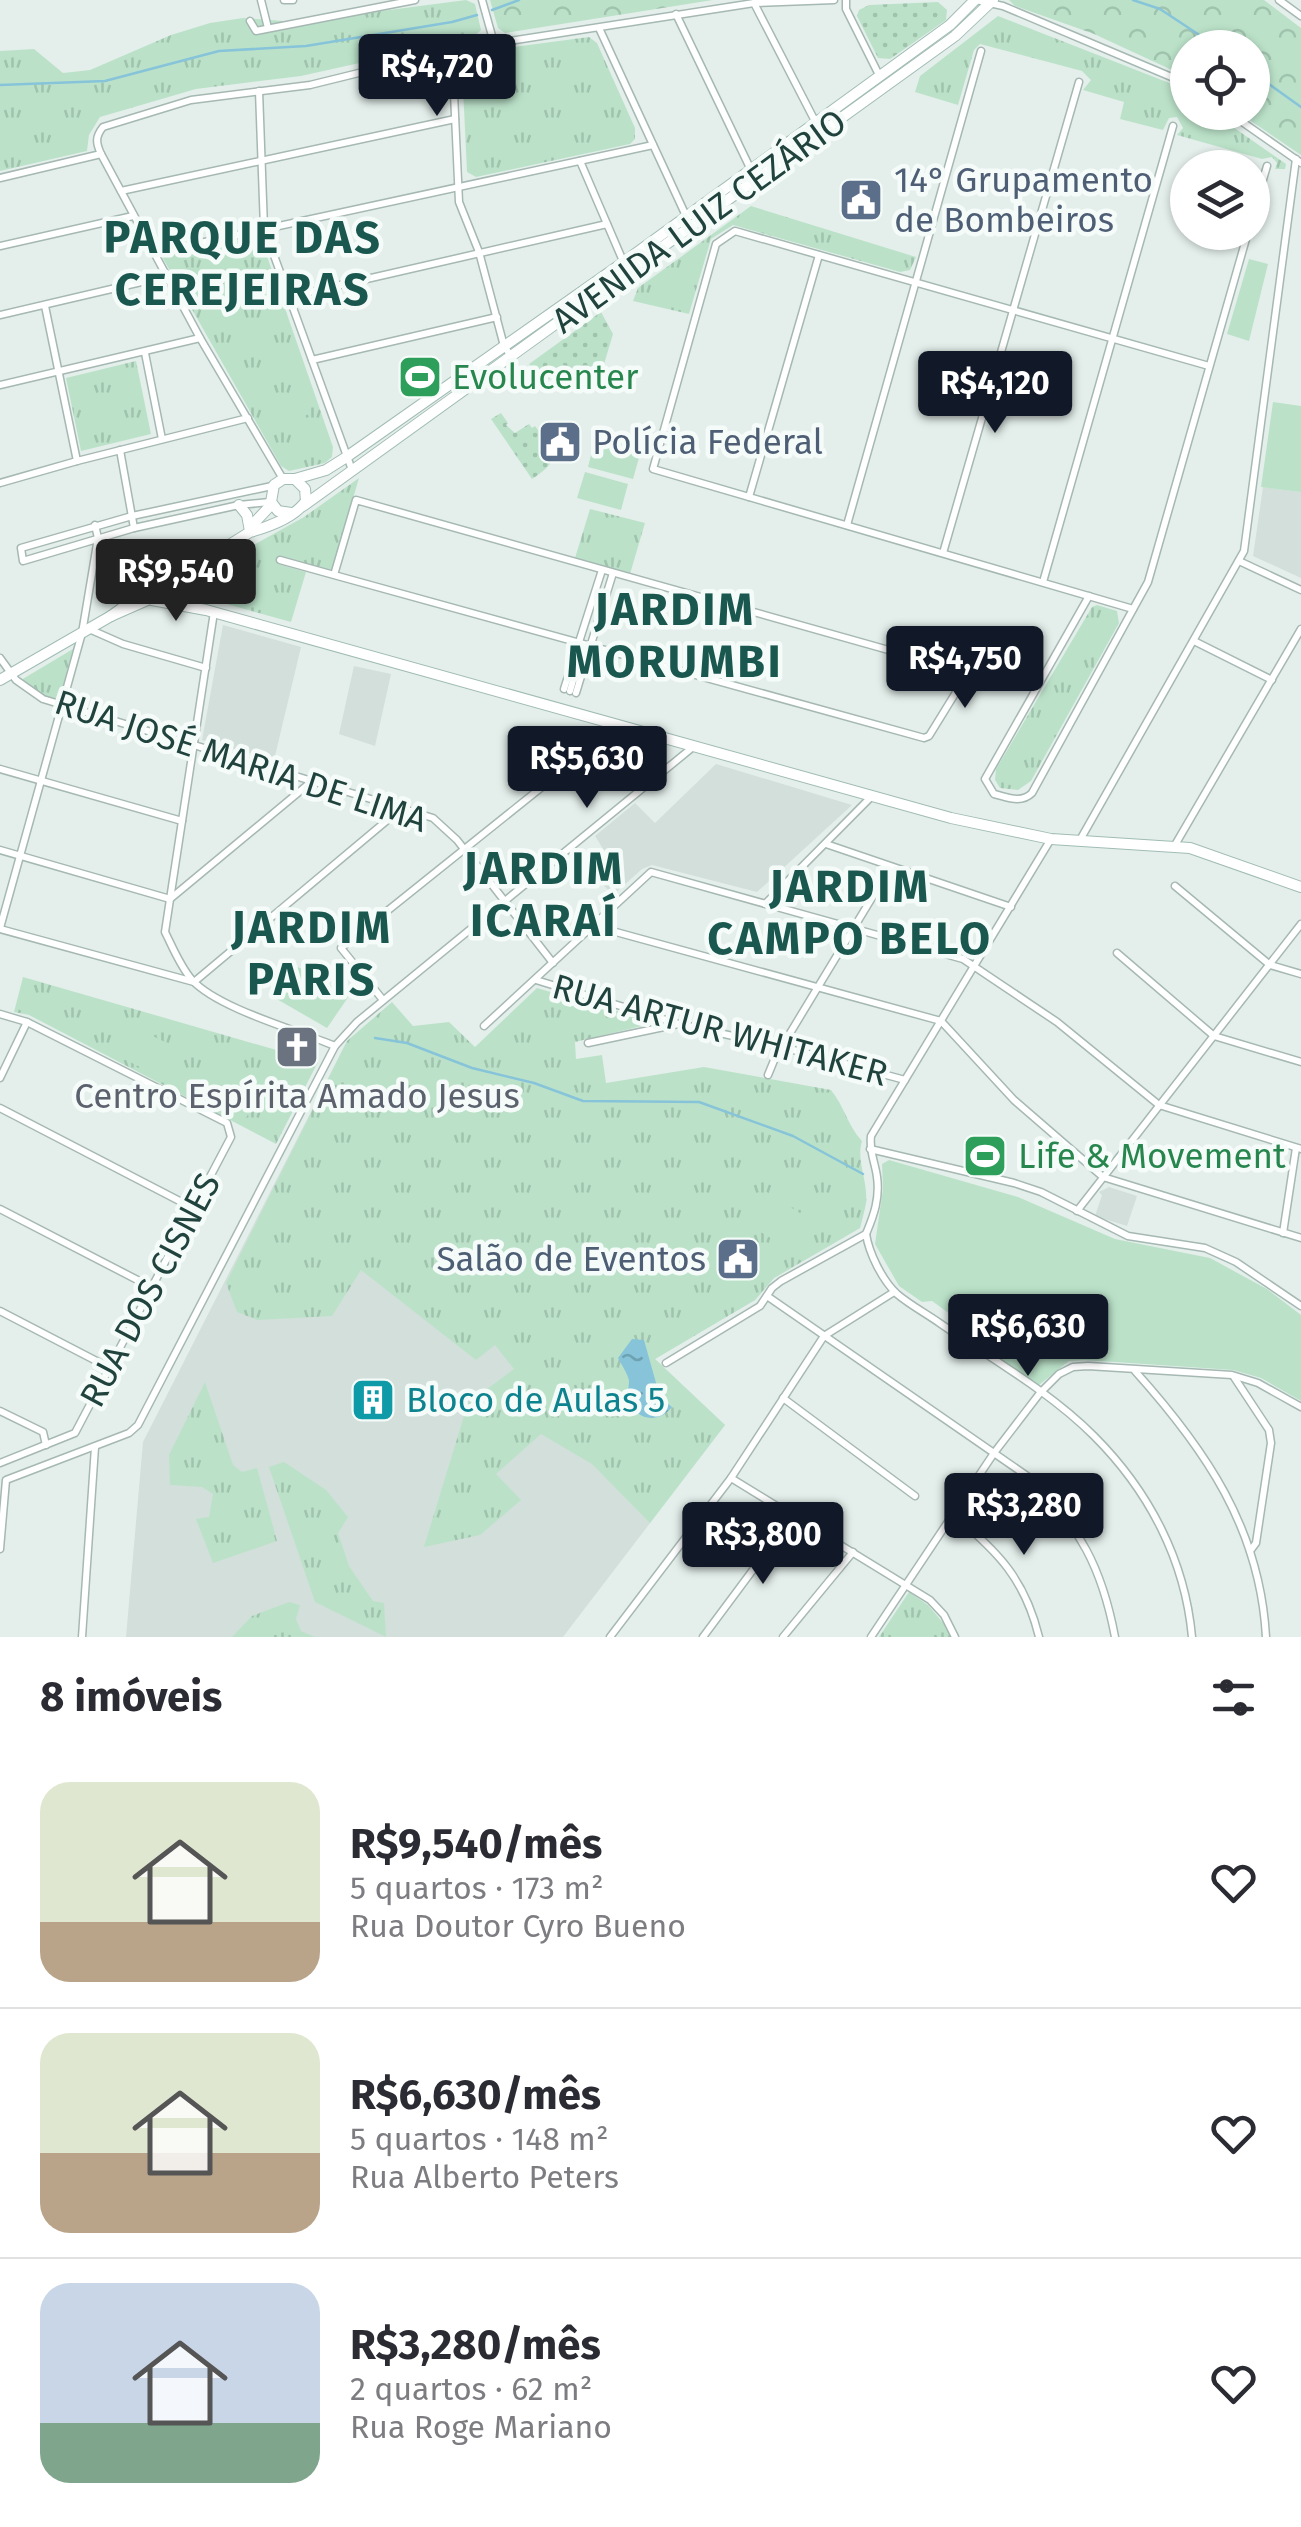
<!DOCTYPE html>
<html lang="pt">
<meta charset="utf-8">
<style>
:root{--surface:#fff;--page:#f2f2f3;--text:#2b2b33;--muted:#7c7c81;--line:#e1e1e2;--accent:#111827}
body{margin:0;font-family:"Fira Sans",sans-serif;background:var(--page);color:var(--text);height:100vh;display:flex;flex-direction:column;font-size:38px;white-space:nowrap}
*{box-sizing:border-box;margin:0}
p{font-size:32px;color:var(--muted)}
.icon{flex:none;width:55px;height:55px;fill:none;stroke:currentColor;stroke-width:2;stroke-linecap:round;stroke-linejoin:round}
.map{position:relative;height:1637px;overflow:hidden}
.panel{display:flex;flex-direction:column;background:var(--surface);flex:1}
.panel>*{flex:none}
.buttons{position:absolute;left:1170px;top:30px;display:grid;gap:20px}
.buttons a{display:grid;place-items:center;width:100px;height:100px;border-radius:50%;background:var(--surface);box-shadow:0 2px 8px #0004;font-size:50px}
.price{position:absolute;translate:-50% -85px;padding:0 22px;border-radius:10px;background:var(--accent);color:#fff;font-size:32px;line-height:65px;filter:drop-shadow(0 2px 5px #0008)}
.price::after{content:'';position:absolute;left:50%;top:60px;width:30px;height:22px;margin-left:-15px;background:inherit;clip-path:polygon(0 0,100% 0,50% 100%)}
.price.selected{background:#222;color:#fff}
ul{padding:0;list-style:none}
li{display:flex;align-items:center;gap:30px;height:250px;padding:0 40px}
li+li{border-top:2px solid var(--line)}
li span{display:grid;place-items:center;flex:none;width:280px;height:200px;border-radius:30px;color:#555}
li>.icon{margin-inline-start:auto}
span .icon{width:120px;height:120px;fill:#fffc;stroke-width:1}
li b{font-size:42px}
h2{display:flex;justify-content:space-between;align-items:center;height:120px;padding:0 40px;font-size:42px}
.map>svg:first-child{display:block}
.built{fill:#d2dfda}
.grass{fill:url(#grass-dots)}
.forest{fill:url(#forest-crowns)}
.park{fill:url(#park-tufts)}
.pitch{fill:#bbe2c9}
.water{fill:url(#water-ripples)}
.lines{fill:none;stroke-linecap:round;stroke-linejoin:round}
.stream{stroke:#87c4d9;stroke-width:2.5}
.street-casing{stroke:#a6b8b3;stroke-width:9}
.secondary-casing{stroke:#a1bcb5;stroke-width:12}
.street{stroke:#fff;stroke-width:6}
.secondary{stroke:#fff;stroke-width:10}
.labels{text-anchor:middle;dominant-baseline:central;stroke-width:9;stroke-linejoin:round;paint-order:stroke}
.service-label{font-size:35px;fill:#4e5e75;stroke:#f5fbf9;text-anchor:start}
.street-label{font-size:35px;fill:#21433d;stroke:#f5fbf9}
.leisure-label{font-size:35px;fill:#27864d;stroke:#f5fbf9;text-anchor:start}
.worship-label{font-size:35px;fill:#5b616d;stroke:#f5fbf9}
.culture-label{font-size:35px;fill:#0d838f;stroke:#f5fbf9;text-anchor:start}
.district-label{font-size:45px;font-weight:bold;letter-spacing:2.5px;fill:#1a584f;stroke:#f5fbf9}
</style>
<div class="map">
<svg width="1301" height="1637" viewBox="0 0 1301 1637">
<defs>
<pattern id="grass-dots" width="8" height="8" patternUnits="userSpaceOnUse" patternTransform="scale(2.5)"><rect width="8" height="8" fill="#bbe2c9"/><path d="M2 2h.1M6 6h.1" fill="none" stroke="#a0c3ae" stroke-width="1.8" stroke-linecap="round"/></pattern>
<pattern id="forest-crowns" width="20" height="18" patternUnits="userSpaceOnUse" patternTransform="scale(2.5)"><rect width="20" height="18" fill="#bbe2c9"/><path d="M2 6a3 3 0 1 1 6 0M12 15a3 3 0 1 1 6 0" fill="none" stroke="#a0c3ae"/></pattern>
<pattern id="park-tufts" width="24" height="20" patternUnits="userSpaceOnUse" patternTransform="scale(2.5)"><rect width="24" height="20" fill="#bbe2c9"/><path d="M3 7l-1-3M5 7V3M7 7l1-3M15 17l-1-3M17 17v-4M19 17l1-3" fill="none" stroke="#a0c3ae"/></pattern>
<pattern id="water-ripples" width="26" height="14" patternUnits="userSpaceOnUse" patternTransform="scale(2.5)"><rect width="26" height="14" fill="#87c4d9"/><path d="M2 4q2-2 4 0t4 0M15 11q2-2 4 0t4 0" fill="none" stroke="#6ea1b1"/></pattern>
</defs>
<rect width="100%" height="100%" fill="#e4efeb"/>
<g class="built">
<polygon points="1263,487 1301,492 1301,578 1253,556"/>
<polygon points="223,625 301,647 274,760 202,740"/>
<polygon points="354,666 391,674 375,746 339,734"/>
<polygon points="716,764 852,805 757,892 652,865 642,869 613,895 594,875 610,860 595,836 635,803 655,823"/>
<polygon points="345,1045 867,1199 860,1228 774,1278 755,1300 655,1359 725,1425 563,1637 126,1637 143,1442"/>
<polygon points="1109,1187 1137,1196 1127,1226 1095,1216 1102,1195 1099,1192"/>
</g>
<g class="grass">
<polygon points="938,2 947,10 946,20 890,59 878,58 857,16 859,10 869,5"/>
<polygon points="601,312 613,334 602,371 577,385 572,378 577,375 575,371 569,374 565,368 543,383 529,364"/>
<path d="M501 413 508 423 506 425 515 433 529 424 532 428 535 426 541 434 548 429C562 453 554 465 532 479L491 419Z"/>
</g>
<g class="forest">
<polygon points="490,0 713,0 505,33 498,28"/>
<polygon points="1009,0 1264,0 1301,28 1301,155 1239,113 1252,112 1252,48 1188,48 1187,77 1094,34 1015,6"/>
</g>
<g class="park">
<polygon points="466,0 475,4 481,30 472,38 301,76 196,89 100,117 89,135 87,151 0,171 0,51 34,49 63,73 90,70 171,35 210,23 243,18 297,22"/>
<polygon points="998,16 1172,84 1187,95 1188,112 1213,113 1286,164 1285,169 1275,169 1277,163 1272,157 1262,159 1177,135 1183,128 1177,117 1169,118 1163,130 1120,119 1124,102 1083,90 1091,80 1082,71 980,44 974,50 958,105 915,92 920,76"/>
<polygon points="589,37 597,43 635,128 635,139 630,144 476,177 467,172 462,67 469,53"/>
<polygon points="751,206 916,257 910,270 900,272 733,225 711,239 689,314 633,301 638,288"/>
<polygon points="259,233 333,447 332,457 325,463 289,471 281,466 161,255"/>
<polygon points="136,361 151,434 81,451 66,378"/>
<polygon points="359,478 332,571 279,557 278,564 306,572 291,622 180,591 210,569 304,517"/>
<polygon points="590,509 645,523 630,574 575,558"/>
<polygon points="1097,605 1117,611 1119,623 1031,781 1018,790 1000,788 995,780 996,769 1092,607"/>
<polygon points="73,649 60,700 45,696 21,680"/>
<polygon points="23,977 318,1062 276,1144 29,1015 14,1012"/>
<path d="M537 988 641 1018 642 1026 575 1042 576 1059 602 1055 606 1083 704 1067 831 1090C844 1106 848 1126 862 1141 856 1161 868 1180 866 1202 865 1210 862 1219 860 1228L774 1278 755 1300 655 1359 725 1425 650 1523 592 1464 541 1434 496 1474 521 1500 480 1535 424 1547 468 1403 514 1369 495 1345 476 1360 361 1270 332 1316 257 1320 237 1312 226 1283 347 1041 392 1002 413 1026 449 1022 475 1047Z"/>
<polygon points="205,1382 233,1465 242,1472 257,1468 277,1541 213,1563 196,1519 209,1517 213,1494 202,1487 170,1485 169,1455"/>
<polygon points="284,1462 326,1490 348,1517 338,1533 349,1566 373,1601 384,1603 386,1637 315,1602 269,1467"/>
<polygon points="909,1592 928,1605 955,1637 879,1637"/>
<polygon points="289,1602 300,1605 296,1619 301,1631 315,1637 232,1637 252,1616"/>
</g>
<g class="pitch">
<polygon points="1249,259 1268,264 1249,341 1227,334"/>
<polygon points="299,389 309,414 271,431 260,406"/>
<polygon points="1273,402 1301,406 1301,492 1261,487"/>
<polygon points="596,435 642,447 633,479 588,467"/>
<polygon points="585,472 628,484 621,510 577,498"/>
<polygon points="298,967 349,996 327,1028 275,998"/>
<polygon points="123,1021 169,1044 154,1074 108,1051"/>
<polygon points="212,1064 261,1090 245,1120 196,1093"/>
<polygon points="889,1160 1018,1197 1115,1239 1210,1258 1267,1289 1301,1315 1301,1401 1261,1378 1233,1370 1085,1360 1069,1361 1039,1385 993,1353 993,1345 932,1301 922,1302 899,1286 875,1244 883,1189 882,1164"/>
<polygon points="765,1191 819,1225 799,1256 745,1222"/>
</g>
<path class="water" d="M632 1339 644 1340 660 1397 672 1407C658 1425 634 1420 628 1398 627 1392 629 1387 629 1381 628 1374 621 1364 618 1358Z"/>
<g class="lines">
<g class="stream">
<polyline points="1133,0 1160,9 1219,48"/>
<polyline points="492,10 519,0"/>
<polyline points="1252,72 1301,107"/>
<polyline points="0,85 105,81 219,51 306,46 452,22 477,15"/>
<polyline points="375,1038 407,1043 472,1068 534,1083 583,1101 699,1102 793,1136 863,1174"/>
</g>
<defs>
<g id="street">
<polyline points="261,0 268,28"/>
<polyline points="284,0 293,0"/>
<polyline points="482,0 494,43"/>
<polyline points="846,0 846,9 880,77"/>
<polyline points="976,0 1003,6 1188,84"/>
<polyline points="1279,0 1301,16"/>
<polyline points="754,3 816,123"/>
<polyline points="676,14 751,170"/>
<polyline points="250,21 256,31 415,0"/>
<polyline points="599,28 687,218"/>
<polyline points="452,50 459,202 479,252 504,346 511,356"/>
<polyline points="259,91 264,228 352,470"/>
<polyline points="1228,112 1301,163"/>
<polyline points="580,161 623,261"/>
<polyline points="0,178 101,154"/>
<polyline points="121,191 455,119"/>
<polyline points="1252,217 1267,166"/>
<polyline points="0,246 133,216"/>
<polyline points="154,253 653,145"/>
<polyline points="288,297 607,224"/>
<polyline points="45,306 77,461"/>
<polyline points="0,315 167,276"/>
<polyline points="145,353 162,439"/>
<polyline points="312,360 497,317"/>
<polyline points="0,385 200,338"/>
<polyline points="120,450 134,528"/>
<path d="M283 479 200 338 101 154C96 143 95 137 103 127L191 100 310 85 452 50 754 3 834 0"/>
<polyline points="0,483 77,461 248,418"/>
<polyline points="749,497 819,255"/>
<polyline points="270,502 239,505 134,528 23,561 21,548 132,516 272,486"/>
<polyline points="847,525 981,51"/>
<polyline points="943,553 1079,82"/>
<polyline points="280,560 334,575 924,738 929,736 966,676 963,671 356,500 334,575"/>
<polyline points="1239,561 1301,590"/>
<polyline points="1043,582 1173,126"/>
<path d="M1089 596 985 779 994 794C1007 797 1021 804 1032 793L1148 582 1248 232"/>
<polyline points="1133,609 653,469 716,244 735,231 1209,366"/>
<path d="M214 612 165 932C173 948 180 966 192 980 219 1009 297 1030 335 1046"/>
<polyline points="89,629 123,644 206,668"/>
<polyline points="1194,641 1272,680"/>
<polyline points="0,658 16,680 43,699 433,818 457,840 553,963"/>
<polyline points="564,689 602,570"/>
<polyline points="570,691 574,677 583,670 613,573"/>
<polyline points="576,693 583,670"/>
<polyline points="0,769 182,821"/>
<polyline points="1080,840 1244,551 1296,159"/>
<polyline points="826,844 1011,907"/>
<polyline points="1175,845 1301,629"/>
<polyline points="0,850 170,899 311,782"/>
<polyline points="1175,886 1270,965 1301,974"/>
<polyline points="765,904 871,797"/>
<polyline points="594,926 941,1021 1014,1100 1103,1177 1301,1238"/>
<polyline points="0,928 82,633 98,538 95,525"/>
<polyline points="0,929 194,982 403,807"/>
<polyline points="1117,953 1214,1036 1301,1062"/>
<polyline points="536,980 679,1024 782,1047 905,1080"/>
<polyline points="383,1000 341,948 618,726"/>
<polyline points="0,1014 27,1022 227,1123 231,1137 75,1433 0,1463"/>
<polyline points="484,1026 651,872 963,959 1057,1022 1159,1105 1301,1149"/>
<polyline points="588,1043 678,1024"/>
<polyline points="768,1075 775,1058 890,868"/>
<polyline points="0,1078 27,1022"/>
<polyline points="0,1108 193,1208"/>
<polyline points="870,1149 1014,1183 1041,1192 1128,1236 1205,1248 1236,1262 1301,1306"/>
<polyline points="0,1209 151,1287"/>
<polyline points="1077,1211 1301,924"/>
<polyline points="1283,1233 1296,1148"/>
<path d="M866 1234C869 1253 882 1280 897 1294 910 1305 927 1314 941 1324 992 1359 1050 1392 1094 1436 1149 1491 1185 1560 1192 1637"/>
<path d="M866 1234C874 1215 880 1198 877 1177 875 1162 869 1151 871 1136L1051 839"/>
<path d="M767 1296 1030 1478C1080 1527 1102 1568 1115 1637"/>
<polyline points="0,1311 108,1367"/>
<polyline points="666,1363 760,1306 772,1288 781,1281 866,1234"/>
<path d="M1135 1371C1205 1449 1260 1528 1266 1637"/>
<polyline points="1234,1377 1269,1430 1271,1443 1256,1543 1250,1551"/>
<polyline points="783,1398 915,1496"/>
<polyline points="0,1411 43,1432 46,1445"/>
<polyline points="731,1478 930,1600 944,1615 955,1637"/>
<path d="M954 1515C998 1552 1025 1579 1039 1637"/>
<polyline points="0,1549 6,1480 129,1433 138,1425 335,1046 357,1022 693,747"/>
<polyline points="82,1637 95,1447"/>
<polyline points="610,1637 731,1478 824,1336 894,1292"/>
<polyline points="703,1637 793,1516"/>
<polyline points="783,1637 853,1552"/>
<polyline points="871,1637 994,1453 1040,1393 1059,1374 1073,1367 1088,1366 1232,1375 1258,1383 1301,1407"/>
</g>
<g id="secondary">
<polyline points="295,479 326,470 345,458 624,262 950,25 975,0"/>
<polyline points="239,505 247,515 250,531"/>
<polyline points="303,506 955,36 993,0"/>
<polyline points="255,529 255,522 272,504"/>
<polyline points="163,587 196,605"/>
<polyline points="152,600 206,610 951,818 1051,839 1190,848 1301,887"/>
<path d="M111 616 161 594 176 578 250 532C268 527 295 517 306 501L305 489 295 479H283L274 485 271 502 278 511 291 513"/>
<polyline points="0,680 111,616 157,583 175,578"/>
</g>
</defs>
<use href="#street" class="street-casing"/>
<use href="#secondary" class="secondary-casing"/>
<use href="#street" class="street"/>
<use href="#secondary" class="secondary"/>
</g>
<defs>
<symbol id="civic-square" viewBox="-11 -11 22 22"><rect x="-9" y="-9" width="18" height="18" rx="4" fill="#5c6f8a" stroke="#f5fbf9"/><path d="M-.6-6.5H3V-4.5H.6V-3L4-1V1h2V6H-6V1h2V-1L-.6-3ZM-1.2 2.5V6h2.4V2.5Z" fill="#fff"/></symbol>
<symbol id="stadium-square" viewBox="-11 -11 22 22"><rect x="-9" y="-9" width="18" height="18" rx="4" fill="#2e9e5b" stroke="#f5fbf9"/><path d="M0-5a6.5 5 0 1 0 0 10a6.5 5 0 1 0 0-10ZM-3.5-1.8h7v3.6h-7Z" fill="#fff"/></symbol>
<symbol id="church-square" viewBox="-11 -11 22 22"><rect x="-9" y="-9" width="18" height="18" rx="4" fill="#6b7280" stroke="#f5fbf9"/><path d="M-1.2-6h2.4v3.5h3.3v2.4h-3.3V6h-2.4V-.1h-3.3v-2.4h3.3Z" fill="#fff"/></symbol>
<symbol id="building-square" viewBox="-11 -11 22 22"><rect x="-9" y="-9" width="18" height="18" rx="4" fill="#0f9aa8" stroke="#f5fbf9"/><path d="M-4-6H4V6H1V3H-1V6H-4ZM-2.5-4.3h1.7v1.8h-1.7ZM.8-4.3h1.7v1.8H.8ZM-2.5-1h1.7V.8h-1.7ZM.8-1h1.7V.8H.8Z" fill="#fff"/></symbol>
</defs>
<g fill-rule="evenodd">
<use href="#civic-square" x="836" y="175" width="50" height="50"/>
<use href="#stadium-square" x="395" y="352" width="50" height="50"/>
<use href="#civic-square" x="535" y="417" width="50" height="50"/>
<use href="#church-square" x="272" y="1022" width="50" height="50"/>
<use href="#stadium-square" x="960" y="1131" width="50" height="50"/>
<use href="#civic-square" x="713" y="1234" width="50" height="50"/>
<use href="#building-square" x="348" y="1375" width="50" height="50"/>
</g>
<g class="labels">
<g class="service-label">
<text x="894" y="180">14° Grupamento<tspan x="894" dy="40">de Bombeiros</tspan></text>
<text x="592" y="442">Polícia Federal</text>
<text x="706" y="1259" text-anchor="end">Salão de Eventos</text>
</g>
<g class="street-label">
<text transform="translate(699 221) rotate(-36)">AVENIDA LUIZ CEZÁRIO</text>
<text transform="translate(241 761) rotate(18)">RUA JOSÉ MARIA DE LIMA</text>
<text transform="translate(720 1030) rotate(15)">RUA ARTUR WHITAKER</text>
<text transform="translate(150 1290) rotate(-62)">RUA DOS CISNES</text>
</g>
<g class="leisure-label">
<text x="452" y="377">Evolucenter</text>
<text x="1018" y="1156">Life &amp; Movement</text>
</g>
<g class="worship-label">
<text x="297" y="1096">Centro Espírita Amado Jesus</text>
</g>
<g class="culture-label">
<text x="406" y="1400">Bloco de Aulas 5</text>
</g>
<g class="district-label">
<text x="243" y="238">PARQUE DAS<tspan x="243" dy="52">CEREJEIRAS</tspan></text>
<text x="675" y="610">JARDIM<tspan x="675" dy="52">MORUMBI</tspan></text>
<text x="544" y="869">JARDIM<tspan x="544" dy="52">ICARAÍ</tspan></text>
<text x="850" y="887">JARDIM<tspan x="850" dy="52">CAMPO BELO</tspan></text>
<text x="312" y="928">JARDIM<tspan x="312" dy="52">PARIS</tspan></text>
</g>
</g>
</svg>
<div class="buttons">
<a><svg class="icon" aria-label="locate" viewBox="0 0 24 24"><circle cx="12" cy="12" r="6"/><path d="M12 2v4M12 18v4M2 12h4M18 12h4"/></svg></a>
<a><svg class="icon" aria-label="layers" viewBox="0 0 24 24"><path d="M12 4l9 5-9 5-9-5zM3 14l9 5 9-5"/></svg></a>
</div>
<b class="price" style="left:437px;top:119px">R$4,720</b>
<b class="price" style="left:995px;top:436px">R$4,120</b>
<b class="price selected" style="left:176px;top:624px">R$9,540</b>
<b class="price" style="left:965px;top:711px">R$4,750</b>
<b class="price" style="left:587px;top:811px">R$5,630</b>
<b class="price" style="left:1028px;top:1379px">R$6,630</b>
<b class="price" style="left:1024px;top:1558px">R$3,280</b>
<b class="price" style="left:763px;top:1587px">R$3,800</b>
</div>
<section class="panel">
<h2>8 imóveis<svg class="icon" aria-label="filters" viewBox="0 0 24 24"><path d="M4 7h16M4 17h16"/><circle cx="9" cy="7" r="2"/><circle cx="15" cy="17" r="2"/></svg></h2>
<ul>
<li><span style="background:linear-gradient(#dfe7d0 70%,#b9a48a 0)"><svg class="icon" aria-label="home" viewBox="0 0 24 24"><path d="M3 11l9-7 9 7M6 9v11h12V9"/></svg></span><div><b>R$9,540/mês</b><p>5 quartos · 173 m²</p><p>Rua Doutor Cyro Bueno</p></div><svg class="icon" aria-label="heart" viewBox="0 0 24 24"><path d="M12 20l-8-8c-3-5 5-10 8-4 3-6 11-1 8 4z"/></svg></li>
<li><span style="background:linear-gradient(#dfe7d0 60%,#b9a48a 0)"><svg class="icon" aria-label="home" viewBox="0 0 24 24"><path d="M3 11l9-7 9 7M6 9v11h12V9"/></svg></span><div><b>R$6,630/mês</b><p>5 quartos · 148 m²</p><p>Rua Alberto Peters</p></div><svg class="icon" aria-label="heart" viewBox="0 0 24 24"><path d="M12 20l-8-8c-3-5 5-10 8-4 3-6 11-1 8 4z"/></svg></li>
<li><span style="background:linear-gradient(#c9d6e8 70%,#7fa58c 0)"><svg class="icon" aria-label="home" viewBox="0 0 24 24"><path d="M3 11l9-7 9 7M6 9v11h12V9"/></svg></span><div><b>R$3,280/mês</b><p>2 quartos · 62 m²</p><p>Rua Roge Mariano</p></div><svg class="icon" aria-label="heart" viewBox="0 0 24 24"><path d="M12 20l-8-8c-3-5 5-10 8-4 3-6 11-1 8 4z"/></svg></li>
</ul>
</section>
